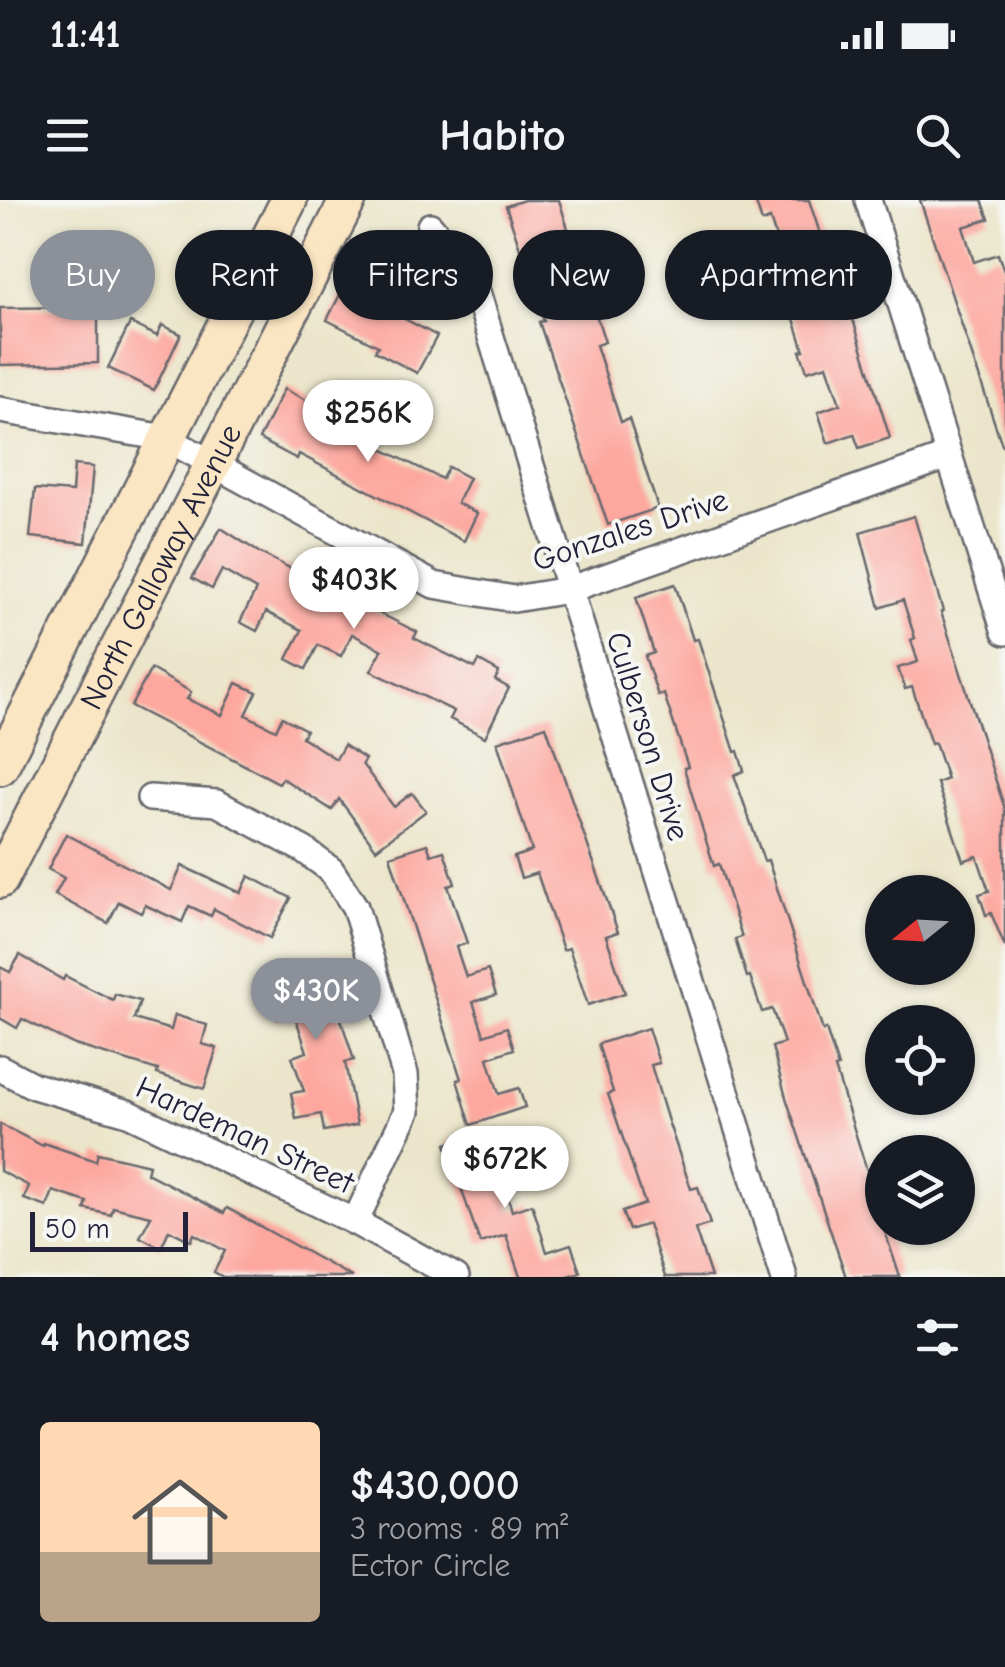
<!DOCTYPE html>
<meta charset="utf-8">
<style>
:root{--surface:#171b24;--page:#20242c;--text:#f1f3f6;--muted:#9ea1a6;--line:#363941;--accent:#8c9099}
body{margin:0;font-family:"Comic Neue",sans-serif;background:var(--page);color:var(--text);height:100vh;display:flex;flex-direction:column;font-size:38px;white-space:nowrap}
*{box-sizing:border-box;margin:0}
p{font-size:32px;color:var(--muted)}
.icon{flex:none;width:55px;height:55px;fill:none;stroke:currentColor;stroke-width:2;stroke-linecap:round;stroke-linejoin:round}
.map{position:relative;height:1077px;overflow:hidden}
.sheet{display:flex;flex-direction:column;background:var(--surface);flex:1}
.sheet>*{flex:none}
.banner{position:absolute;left:30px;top:30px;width:945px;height:90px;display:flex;gap:20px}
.needle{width:65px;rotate:252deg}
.buttons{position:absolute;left:865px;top:675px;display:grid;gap:20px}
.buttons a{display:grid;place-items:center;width:110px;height:110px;border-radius:50%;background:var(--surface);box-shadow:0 2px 8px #0004;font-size:50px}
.scale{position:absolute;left:30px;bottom:25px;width:158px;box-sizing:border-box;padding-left:10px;border:5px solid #22223b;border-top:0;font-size:28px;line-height:35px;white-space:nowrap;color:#22223b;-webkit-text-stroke:8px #f6f6f2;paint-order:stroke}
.price{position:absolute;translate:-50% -85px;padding:0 22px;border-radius:35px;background:#fff;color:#222;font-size:32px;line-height:65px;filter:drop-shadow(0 2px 5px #0008)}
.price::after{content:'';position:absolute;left:50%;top:60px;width:30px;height:22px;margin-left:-15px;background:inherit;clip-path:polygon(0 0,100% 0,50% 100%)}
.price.selected{background:var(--accent);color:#fff}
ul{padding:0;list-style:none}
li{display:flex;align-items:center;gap:30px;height:250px;padding:0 40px}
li+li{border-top:2px solid var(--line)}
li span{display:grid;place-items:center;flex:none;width:280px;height:200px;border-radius:10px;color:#555}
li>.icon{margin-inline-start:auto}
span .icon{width:120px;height:120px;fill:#fffc;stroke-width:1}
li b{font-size:42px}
h2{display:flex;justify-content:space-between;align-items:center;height:120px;padding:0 40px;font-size:42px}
.pill{padding:0 35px;border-radius:45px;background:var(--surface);box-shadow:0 2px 8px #0004;font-size:35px;line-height:90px}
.pill.selected{background:var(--accent);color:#fff}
.status{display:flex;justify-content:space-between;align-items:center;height:70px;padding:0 50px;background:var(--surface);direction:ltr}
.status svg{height:28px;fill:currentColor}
header{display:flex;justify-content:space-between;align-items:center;height:130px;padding:0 40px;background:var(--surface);font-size:45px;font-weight:700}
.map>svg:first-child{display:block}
.building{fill:#fda79f}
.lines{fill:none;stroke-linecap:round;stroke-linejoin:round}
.minor-casing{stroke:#68676d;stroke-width:30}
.secondary-casing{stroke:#68676d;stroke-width:40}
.minor{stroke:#fff;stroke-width:25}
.secondary{stroke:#fbe6c3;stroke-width:35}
.labels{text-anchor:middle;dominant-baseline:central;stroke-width:8;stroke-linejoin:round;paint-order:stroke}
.street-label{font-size:32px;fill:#22223b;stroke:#f6f6f2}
</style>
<div class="status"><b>11:41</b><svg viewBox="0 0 49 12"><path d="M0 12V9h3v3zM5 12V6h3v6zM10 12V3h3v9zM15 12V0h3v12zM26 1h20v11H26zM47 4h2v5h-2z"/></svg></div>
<header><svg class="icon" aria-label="menu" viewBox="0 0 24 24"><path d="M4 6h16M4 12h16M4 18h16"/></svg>Habito<svg class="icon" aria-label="search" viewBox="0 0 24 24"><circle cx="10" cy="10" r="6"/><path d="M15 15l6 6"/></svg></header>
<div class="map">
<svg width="1005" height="1077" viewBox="0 0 1005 1077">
<rect width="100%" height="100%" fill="#f6f6f2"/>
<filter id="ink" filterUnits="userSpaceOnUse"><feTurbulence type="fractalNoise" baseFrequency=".01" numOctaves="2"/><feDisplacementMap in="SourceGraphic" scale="20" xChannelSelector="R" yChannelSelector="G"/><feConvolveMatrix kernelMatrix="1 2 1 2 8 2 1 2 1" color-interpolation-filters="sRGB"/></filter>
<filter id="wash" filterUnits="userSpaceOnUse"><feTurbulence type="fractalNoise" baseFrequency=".0048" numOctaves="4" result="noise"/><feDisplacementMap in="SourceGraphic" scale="40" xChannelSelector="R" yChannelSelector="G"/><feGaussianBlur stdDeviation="2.25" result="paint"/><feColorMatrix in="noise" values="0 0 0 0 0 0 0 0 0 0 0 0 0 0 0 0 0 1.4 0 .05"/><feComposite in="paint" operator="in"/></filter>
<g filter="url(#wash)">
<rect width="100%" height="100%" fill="#ebe6cb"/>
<g id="blocks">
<g class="building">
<polygon points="524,0 559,0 568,29 563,30 588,106 593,105 605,142 596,145 621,222 629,219 658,308 608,325 539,122 544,121 506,6"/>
<polygon points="755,0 809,0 835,79 840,78 890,238 859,248 854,234 828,243 818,212 840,204 827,165 807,171 800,151 804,150 781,78 777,79 771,60 782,56 770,19 762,22"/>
<polygon points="920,0 982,0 989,19 963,27 974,62 998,54 1005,74 1005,245 1002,245"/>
<polygon points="350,75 388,95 382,107 437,136 417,173 375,151 378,146 327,120"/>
<polygon points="98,107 98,163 0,165 0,108"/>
<polygon points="130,123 157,136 162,125 181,134 154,190 108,168"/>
<polygon points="284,189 322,208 318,217 442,279 448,267 469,278 457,303 477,313 464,341 299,254 297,259 259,239"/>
<polygon points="74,265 93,267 86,343 30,337 35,289 72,292"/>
<polygon points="914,316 943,411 941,412 1005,609 1005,747 991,713 986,715 979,694 989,691 977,656 963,661 937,583 947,579 935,543 931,544 912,487 905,489 898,468 918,462 911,440 915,438 903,400 880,408 860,332"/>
<polygon points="221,328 260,353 417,432 414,438 475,468 479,461 499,472 495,480 509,488 485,537 450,519 454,511 371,471 382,450 352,434 341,456 318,445 306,469 287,459 302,430 266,412 257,431 240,422 256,390 222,370 212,389 192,378"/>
<polygon points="675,384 693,440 698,439 735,552 738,551 744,571 734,575 764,661 768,660 823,831 826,829 838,867 835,868 870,980 868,981 900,1077 846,1077 787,901 772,847 784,843 772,809 762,812 750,776 747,777 735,739 742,737 719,664 714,666 703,631 684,568 688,567 664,494 658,496 645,456 654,453 636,397"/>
<polygon points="151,469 191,492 187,499 222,515 237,483 257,492 246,515 276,530 282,517 306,530 302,537 336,559 344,545 365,559 362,564 394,607 412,593 426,611 376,649 339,599 332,610 282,578 279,583 131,506"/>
<polygon points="546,526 618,732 606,736 625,793 588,805 569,748 563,750 537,673 521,678 514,657 532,651 497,542"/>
<polygon points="66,634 171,690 182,666 241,693 249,676 291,698 270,738 214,709 211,716 189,706 182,722 145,705 141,713 119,702 108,723 55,695 64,678 48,669"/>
<polygon points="427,644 431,655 444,651 455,684 448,686 467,743 456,747 466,777 488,770 496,795 473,802 484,835 507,827 514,849 488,858 499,894 519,888 525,907 471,925 457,880 461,879 390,656"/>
<polygon points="20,755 63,780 65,776 113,800 115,794 140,801 134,819 171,830 175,815 207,825 202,844 217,848 204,889 157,874 158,870 75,845 22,819 17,828 0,818 0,767 10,772"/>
<polygon points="321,757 354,860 345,862 357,925 324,931 321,914 296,919 291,893 304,891 292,857 307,852 294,813 277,819 263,776"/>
<polygon points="648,828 659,863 651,865 667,918 691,989 698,987 710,1024 695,1029 711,1077 665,1077 648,1024 629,1030 622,1012 645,1004 608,894 613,892 598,844"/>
<polygon points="0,924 43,946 44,943 96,961 98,953 149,965 147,973 224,1013 227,1008 352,1077 223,1077 214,1072 225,1051 194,1034 191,1041 169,1030 161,1048 140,1037 151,1016 113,1007 111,1015 85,1009 87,1002 53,991 47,1007 24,999 29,986 0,971"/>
<polygon points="479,933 486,954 505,948 512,972 501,975 512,1011 532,1004 547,1052 571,1044 580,1072 565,1077 520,1077 506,1035 480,1043 446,944"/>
</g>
</g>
</g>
<g filter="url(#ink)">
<use href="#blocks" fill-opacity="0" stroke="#68676d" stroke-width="2.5"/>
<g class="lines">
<defs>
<g id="minor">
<polyline points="868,0 1005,432"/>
<polyline points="430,26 472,76 784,1077"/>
<polyline points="0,210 166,238 434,385 514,399 568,390 949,256"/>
<polyline points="150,598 217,603 304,650 331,670 355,707 405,874 407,911 355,1022"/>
<polyline points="0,868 34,886 128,913 355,1022 456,1077"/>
</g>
<g id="secondary">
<polyline points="0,567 289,0"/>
<path id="s1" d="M0 680 348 0"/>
</g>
</defs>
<use href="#minor" class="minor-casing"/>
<use href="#secondary" class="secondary-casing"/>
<use href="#minor" class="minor"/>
<use href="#secondary" class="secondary"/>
</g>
</g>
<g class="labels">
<g class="street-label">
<text transform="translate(630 330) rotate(-18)">Gonzales Drive</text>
<text stroke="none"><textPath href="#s1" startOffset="352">North Galloway Avenue</textPath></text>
<text transform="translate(648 536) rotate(73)">Culberson Drive</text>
<text transform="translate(245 935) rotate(25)">Hardeman Street</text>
</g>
</g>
</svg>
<div class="buttons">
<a><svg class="needle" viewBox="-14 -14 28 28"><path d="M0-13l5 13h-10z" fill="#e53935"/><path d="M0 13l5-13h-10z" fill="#9ea1a6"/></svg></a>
<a><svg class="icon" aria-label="locate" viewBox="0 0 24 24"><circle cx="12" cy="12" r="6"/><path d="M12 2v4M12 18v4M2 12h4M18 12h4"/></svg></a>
<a><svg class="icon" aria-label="layers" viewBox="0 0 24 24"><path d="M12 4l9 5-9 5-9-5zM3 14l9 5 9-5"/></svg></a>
</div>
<div class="scale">50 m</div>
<b class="price" style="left:368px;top:265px">$256K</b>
<b class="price" style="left:354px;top:432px">$403K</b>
<b class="price selected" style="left:316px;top:843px">$430K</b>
<b class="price" style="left:505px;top:1011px">$672K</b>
<div class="banner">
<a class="pill selected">Buy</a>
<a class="pill">Rent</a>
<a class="pill">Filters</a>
<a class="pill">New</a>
<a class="pill">Apartment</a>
</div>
</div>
<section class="sheet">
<h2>4 homes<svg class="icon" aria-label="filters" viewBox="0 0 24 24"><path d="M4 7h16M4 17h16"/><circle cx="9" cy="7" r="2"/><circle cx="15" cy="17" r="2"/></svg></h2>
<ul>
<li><span style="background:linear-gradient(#ffd9b3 65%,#b9a48a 0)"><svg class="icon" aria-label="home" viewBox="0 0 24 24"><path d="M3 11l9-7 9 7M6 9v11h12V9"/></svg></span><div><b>$430,000</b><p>3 rooms · 89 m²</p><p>Ector Circle</p></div></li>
</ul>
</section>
